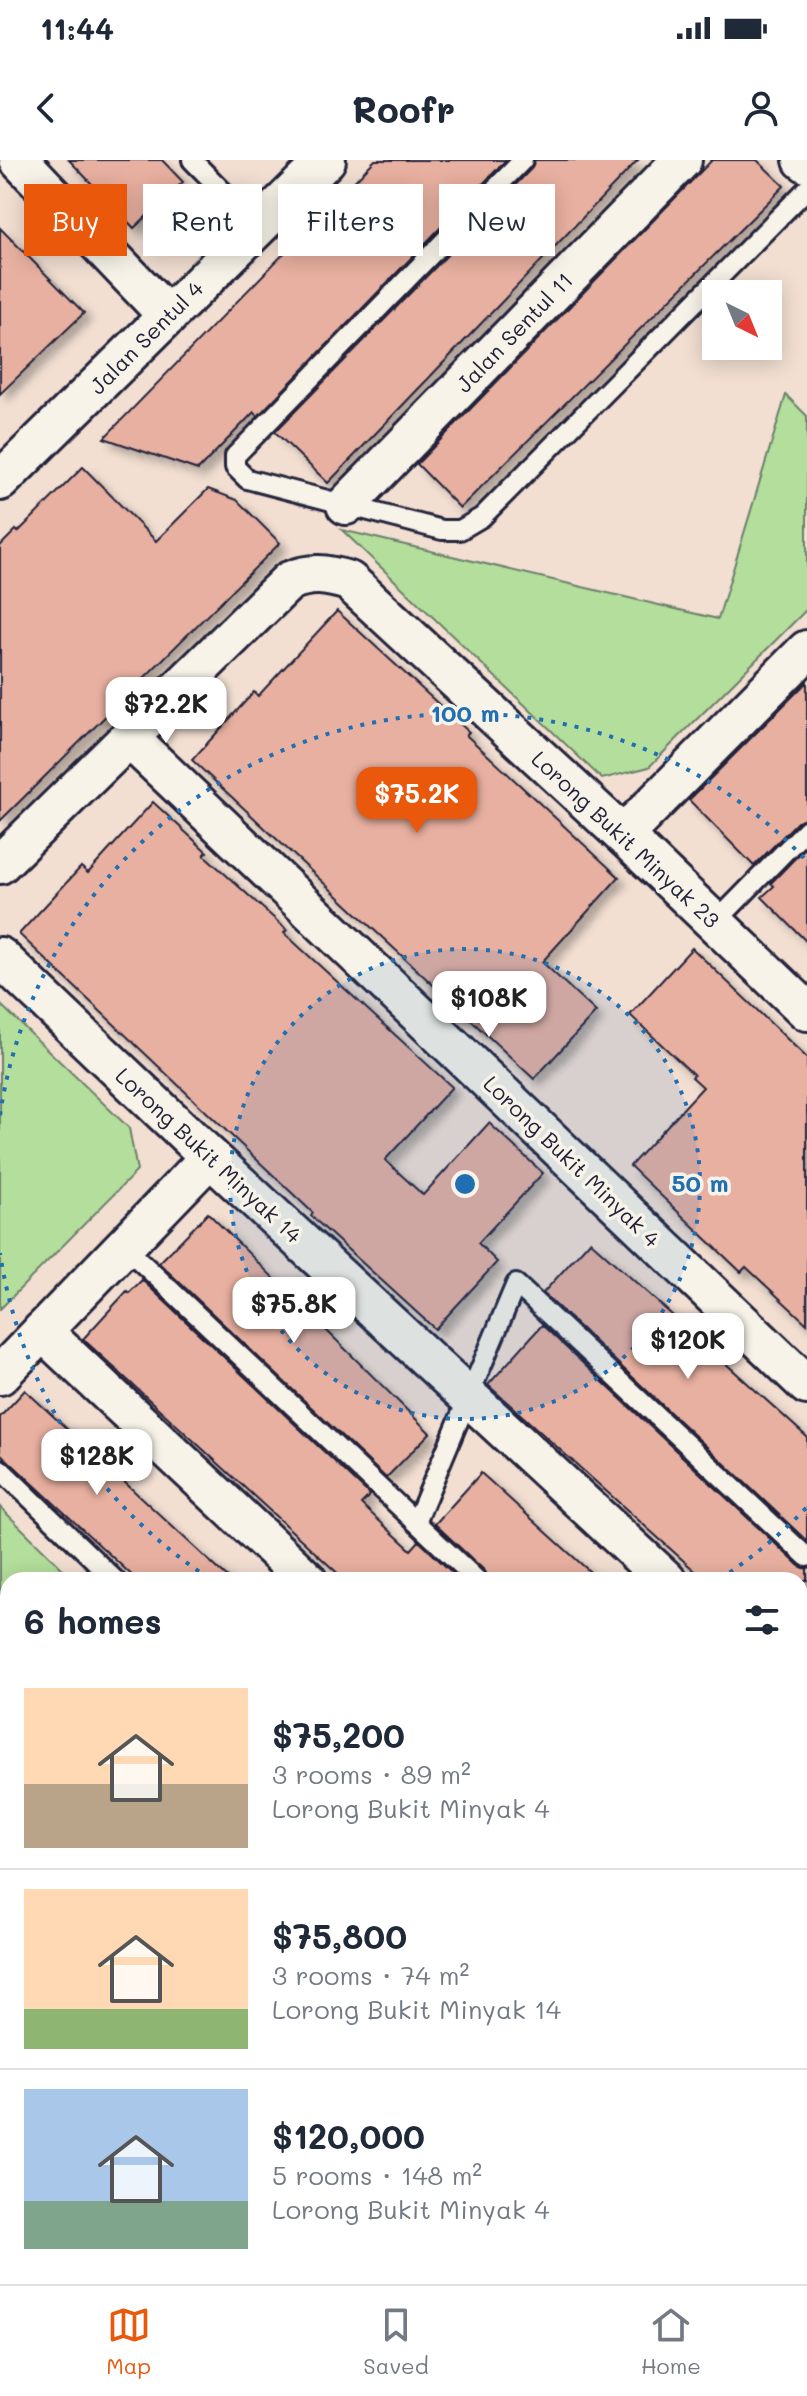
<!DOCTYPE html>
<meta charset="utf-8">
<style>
:root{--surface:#fff;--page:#f6f6f7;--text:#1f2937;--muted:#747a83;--line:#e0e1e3;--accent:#ea580c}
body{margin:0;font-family:Mali,sans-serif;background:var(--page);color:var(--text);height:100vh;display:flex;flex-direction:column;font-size:30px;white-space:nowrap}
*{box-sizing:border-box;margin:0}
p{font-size:26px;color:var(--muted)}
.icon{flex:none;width:44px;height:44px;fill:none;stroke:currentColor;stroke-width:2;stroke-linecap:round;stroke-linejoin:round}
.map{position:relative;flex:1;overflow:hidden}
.panel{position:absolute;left:0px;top:1412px;width:808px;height:712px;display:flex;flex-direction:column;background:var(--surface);border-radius:24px 24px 0 0;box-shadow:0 4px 20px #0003}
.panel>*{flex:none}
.hud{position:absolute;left:24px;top:24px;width:760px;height:72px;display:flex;gap:16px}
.needle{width:52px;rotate:137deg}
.buttons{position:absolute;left:702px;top:120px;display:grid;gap:16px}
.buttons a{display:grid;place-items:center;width:80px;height:80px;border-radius:0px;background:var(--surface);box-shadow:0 4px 20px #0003;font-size:40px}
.price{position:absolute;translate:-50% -68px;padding:0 18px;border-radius:16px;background:#fff;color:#222;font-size:26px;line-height:52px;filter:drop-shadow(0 2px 4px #0008)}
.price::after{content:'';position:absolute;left:50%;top:48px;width:24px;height:18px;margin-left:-12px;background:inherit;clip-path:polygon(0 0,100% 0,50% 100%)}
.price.selected{background:var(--accent);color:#fff}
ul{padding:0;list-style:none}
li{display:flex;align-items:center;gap:24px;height:200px;padding:0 24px}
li+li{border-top:2px solid var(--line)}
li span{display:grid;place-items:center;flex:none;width:224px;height:160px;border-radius:0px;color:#555}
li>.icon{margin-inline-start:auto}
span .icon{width:96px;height:96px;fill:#fffc;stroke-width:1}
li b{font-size:34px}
h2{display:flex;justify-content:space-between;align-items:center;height:96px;padding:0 24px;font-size:34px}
.tag{padding:0 28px;border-radius:0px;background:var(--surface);box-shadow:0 4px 20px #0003;font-size:28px;line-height:72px}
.tag.selected{background:var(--accent);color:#fff}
.status{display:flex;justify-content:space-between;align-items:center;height:56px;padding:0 40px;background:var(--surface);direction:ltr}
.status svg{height:22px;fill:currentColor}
header{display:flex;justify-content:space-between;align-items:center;height:104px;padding:0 24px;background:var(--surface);font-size:36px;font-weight:700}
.menu{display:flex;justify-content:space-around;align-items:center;height:112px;border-top:2px solid var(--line);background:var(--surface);font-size:22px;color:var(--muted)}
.menu a{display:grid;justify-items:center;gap:4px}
.menu .selected{color:var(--accent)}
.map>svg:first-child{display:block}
.green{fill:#b4de9b;stroke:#6b806b;stroke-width:2}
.building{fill:#e8b0a0;stroke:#22223b;stroke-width:2;filter:url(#shadow)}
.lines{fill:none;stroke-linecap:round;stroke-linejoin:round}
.lane-casing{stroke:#22223b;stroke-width:24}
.street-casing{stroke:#22223b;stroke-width:44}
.lane{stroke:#f7f3e8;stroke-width:18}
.street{stroke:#f7f3e8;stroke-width:38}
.ring{fill:none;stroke:#1f6fb2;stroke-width:4;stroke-dasharray:4 8}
.labels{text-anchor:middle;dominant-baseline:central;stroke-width:7;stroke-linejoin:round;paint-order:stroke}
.street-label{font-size:22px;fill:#22223b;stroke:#f7f3e8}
.centre{fill:#1f6fb2;stroke:#f7f3e8;stroke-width:4}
.ring-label{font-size:24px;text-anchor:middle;font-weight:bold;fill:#1f6fb2;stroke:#f7f3e8;stroke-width:7;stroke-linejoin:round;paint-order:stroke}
</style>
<div class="status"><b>11:44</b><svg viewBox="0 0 49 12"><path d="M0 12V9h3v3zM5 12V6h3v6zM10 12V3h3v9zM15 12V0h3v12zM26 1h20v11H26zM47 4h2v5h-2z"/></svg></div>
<header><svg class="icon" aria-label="back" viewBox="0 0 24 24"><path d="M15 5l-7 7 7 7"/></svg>Roofr<svg class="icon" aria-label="person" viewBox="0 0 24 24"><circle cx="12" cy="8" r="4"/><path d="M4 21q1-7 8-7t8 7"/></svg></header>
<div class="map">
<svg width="807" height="2124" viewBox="0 0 807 2124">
<defs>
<filter id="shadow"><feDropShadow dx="7" dy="7" stdDeviation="4" flood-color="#0004"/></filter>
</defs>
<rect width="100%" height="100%" fill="#f2dfd2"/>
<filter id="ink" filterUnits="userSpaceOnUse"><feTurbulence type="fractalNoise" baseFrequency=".0125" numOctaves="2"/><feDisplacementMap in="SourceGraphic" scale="16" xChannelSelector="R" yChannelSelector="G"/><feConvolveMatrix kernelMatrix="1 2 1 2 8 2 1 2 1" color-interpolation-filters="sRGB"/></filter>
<g filter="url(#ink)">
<g class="green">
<polygon points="786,235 807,256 807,449 649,607 602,619 342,370 718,459"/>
<polygon points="0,844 129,968 137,1011 0,1149"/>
<polygon points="0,1347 74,1420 8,1420 8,2116 580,2116 583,2124 0,2124"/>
</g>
<g class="building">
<polygon points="69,0 162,0 183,22 134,68"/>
<polygon points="375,0 506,0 258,256 254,252 198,310 104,278"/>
<polygon points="535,0 638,0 328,323 275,272 532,8"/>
<polygon points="712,0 757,0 784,26 460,348 417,304"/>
<polygon points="0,68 84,153 0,234"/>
<polygon points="83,307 156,381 208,329 237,340 280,383 0,661 0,386 16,370 18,372"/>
<polygon points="337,451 469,572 466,575 619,717 542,802 596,852 534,919 192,600 254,532 258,536"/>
<polygon points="807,522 807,657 798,661 754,706 689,640"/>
<polygon points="153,642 207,692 204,695 287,770 284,773 452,927 385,1000 423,1035 489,963 543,1013 478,1083 497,1102 435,1169 311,1056 313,1053 19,774 81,707 88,713"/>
<polygon points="807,686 807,782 762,737 774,726 771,723"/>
<polygon points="692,788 807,898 807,1164 746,1107 741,1112 630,1006 703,927 692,917 694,915 630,855"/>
<polygon points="208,1053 430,1273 386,1318 159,1103"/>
<polygon points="590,1081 807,1277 807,1381 543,1133"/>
<polygon points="142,1120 370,1335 361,1344 411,1390 419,1381 460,1420 345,1420 83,1179 127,1131 129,1133"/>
<polygon points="542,1165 799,1406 807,1409 807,1420 705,1420 488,1225"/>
<polygon points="25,1230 230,1420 137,1420 0,1293 0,1257"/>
<polygon points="481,1313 599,1420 489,1420 485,1411 435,1364"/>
</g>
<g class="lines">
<defs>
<g id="lane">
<polyline points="192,0 258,67"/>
<polyline points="523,0 235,296 235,307 247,319 442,370 460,370 482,357 807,29"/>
<polyline points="715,763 807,669"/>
<polyline points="124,1086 477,1420"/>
<polyline points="0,1309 115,1420"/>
<polyline points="416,1362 516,1124 807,1397"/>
</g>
<g id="street">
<polyline points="19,0 168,156"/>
<polyline points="803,0 807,3"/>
<polyline points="0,321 326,0"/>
<polyline points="346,345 682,0"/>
<polyline points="129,578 807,1225"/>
<polyline points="623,675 807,490"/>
<path d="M0 704 289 421C311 412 326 414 349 421L623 675 807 851"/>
<polyline points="0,797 210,997 666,1420"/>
<polyline points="42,1171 307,1420"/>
<polyline points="0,1215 210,997"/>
<polyline points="800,1544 807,1551"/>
<polyline points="800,1755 807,1747"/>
<polyline points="630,2116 637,2124"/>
<polyline points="788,2124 796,2116"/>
</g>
</defs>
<use href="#lane" class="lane-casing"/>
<use href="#street" class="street-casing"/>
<use href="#lane" class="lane"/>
<use href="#street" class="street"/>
</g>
</g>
<circle cx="465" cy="1024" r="235" fill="#1f6fb2" fill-opacity=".12"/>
<g class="ring">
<circle cx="465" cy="1024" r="235"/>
<path d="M806 1348A470 470 0 0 1 721 1418M209 1418A470 470 0 0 1 0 1093M0 955A470 470 0 0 1 806 700"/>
</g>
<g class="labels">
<g class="street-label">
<text transform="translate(514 172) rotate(-46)">Jalan Sentul 11</text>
<text transform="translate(146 177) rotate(-45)">Jalan Sentul 4</text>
<text transform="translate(626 679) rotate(43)">Lorong Bukit Minyak 23</text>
<text transform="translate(209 995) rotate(43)">Lorong Bukit Minyak 14</text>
<text transform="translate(572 1001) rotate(44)">Lorong Bukit Minyak 4</text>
</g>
</g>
<circle cx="465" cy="1024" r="12" class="centre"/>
<g class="ring-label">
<text x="465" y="562">100 m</text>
<text x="700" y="1032">50 m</text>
</g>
</svg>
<div class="buttons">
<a><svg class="needle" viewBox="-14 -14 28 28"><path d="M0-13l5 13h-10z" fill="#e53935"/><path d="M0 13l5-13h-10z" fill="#747a83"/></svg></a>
</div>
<b class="price" style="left:166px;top:585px">$72.2K</b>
<b class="price selected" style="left:417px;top:675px">$75.2K</b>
<b class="price" style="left:489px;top:879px">$108K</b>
<b class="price" style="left:294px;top:1185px">$75.8K</b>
<b class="price" style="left:688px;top:1221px">$120K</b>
<b class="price" style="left:97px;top:1337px">$128K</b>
<div class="hud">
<a class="tag selected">Buy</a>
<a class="tag">Rent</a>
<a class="tag">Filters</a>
<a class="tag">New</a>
</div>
<section class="panel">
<h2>6 homes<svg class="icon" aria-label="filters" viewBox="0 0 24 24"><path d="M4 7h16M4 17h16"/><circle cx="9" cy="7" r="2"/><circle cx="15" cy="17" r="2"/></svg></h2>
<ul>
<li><span style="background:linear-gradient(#ffd9b3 60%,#b9a48a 0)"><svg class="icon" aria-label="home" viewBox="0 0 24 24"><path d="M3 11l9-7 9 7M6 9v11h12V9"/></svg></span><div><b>$75,200</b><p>3 rooms · 89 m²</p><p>Lorong Bukit Minyak 4</p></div></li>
<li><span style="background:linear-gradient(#ffd9b3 75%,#8fb573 0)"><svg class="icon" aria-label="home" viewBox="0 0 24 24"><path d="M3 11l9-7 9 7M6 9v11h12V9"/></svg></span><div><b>$75,800</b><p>3 rooms · 74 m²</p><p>Lorong Bukit Minyak 14</p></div></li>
<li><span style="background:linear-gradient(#a9c7e8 70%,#7fa58c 0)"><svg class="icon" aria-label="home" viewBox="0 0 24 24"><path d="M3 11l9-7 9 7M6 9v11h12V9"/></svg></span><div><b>$120,000</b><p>5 rooms · 148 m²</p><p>Lorong Bukit Minyak 4</p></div></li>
</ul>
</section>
</div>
<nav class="menu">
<a class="selected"><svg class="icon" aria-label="map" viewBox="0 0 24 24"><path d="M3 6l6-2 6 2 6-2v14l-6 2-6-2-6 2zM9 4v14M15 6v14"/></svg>Map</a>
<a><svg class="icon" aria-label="saved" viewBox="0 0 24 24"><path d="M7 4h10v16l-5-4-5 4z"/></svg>Saved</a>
<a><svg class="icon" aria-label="home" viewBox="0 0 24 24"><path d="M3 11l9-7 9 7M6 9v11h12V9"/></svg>Home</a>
</nav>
